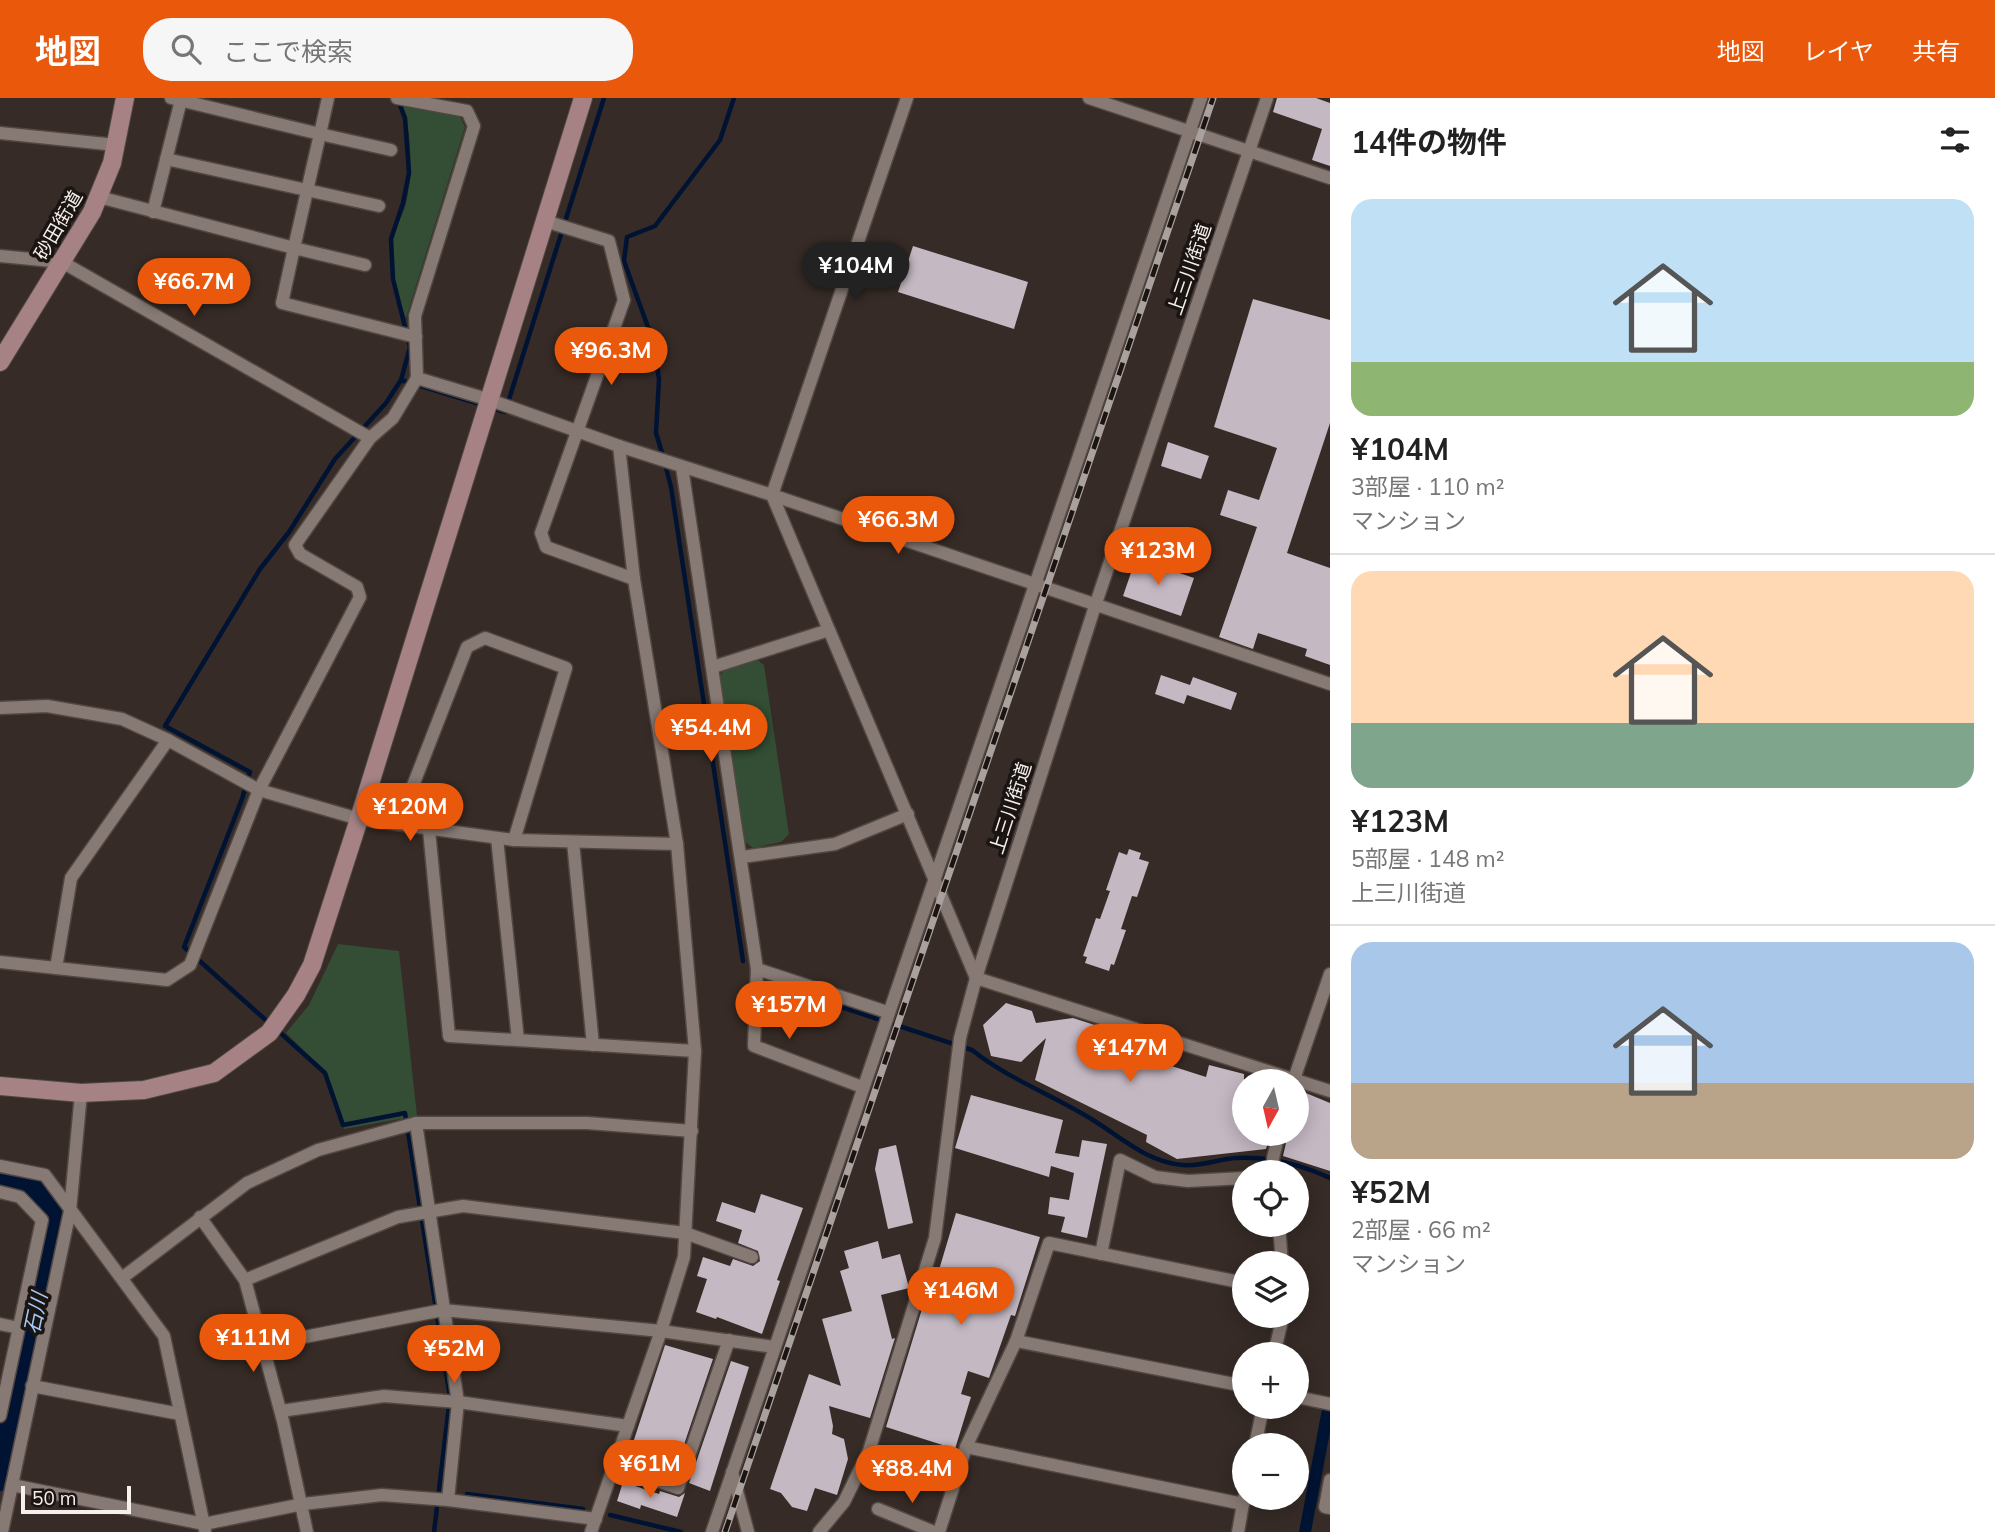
<!DOCTYPE html>
<html lang="ja">
<meta charset="utf-8">
<style>
:root{--surface:#fff;--page:#f6f6f6;--text:#222;--muted:#767676;--line:#e0e0e0;--accent:#ea580c}
body{margin:0;font-family:Mulish,"Noto Sans JP",sans-serif;background:var(--page);color:var(--text);height:100vh;display:flex;flex-direction:column;font-size:26px;white-space:nowrap}
*{box-sizing:border-box;margin:0}
p{font-size:23px;color:var(--muted)}
.icon{flex:none;width:38px;height:38px;fill:none;stroke:currentColor;stroke-width:2;stroke-linecap:round;stroke-linejoin:round}
.map{position:relative;flex:1;overflow:hidden}
.drawer{display:flex;flex-direction:column;background:var(--surface);width:665px}
.drawer>*{flex:none}
.needle{width:46px;rotate:188deg}
.controls{position:absolute;left:1232px;top:971px;display:grid;gap:14px}
.controls a{display:grid;place-items:center;width:77px;height:77px;border-radius:50%;background:var(--surface);box-shadow:0 4px 18px #0003;font-size:35px}
.scale{position:absolute;left:21px;bottom:18px;width:110px;box-sizing:border-box;padding-left:7px;border:4px solid #f7efec;border-top:0;font-size:19px;line-height:24px;white-space:nowrap;color:#f7efec;-webkit-text-stroke:5px #1a1512;paint-order:stroke}
.price{position:absolute;translate:-50% -60px;padding:0 16px;border-radius:24px;background:var(--accent);color:#fff;font-size:23px;line-height:46px;filter:drop-shadow(0 2px 4px #0008)}
.price::after{content:'';position:absolute;left:50%;top:42px;width:21px;height:16px;margin-left:-10px;background:inherit;clip-path:polygon(0 0,100% 0,50% 100%)}
.price.selected{background:#222;color:#fff}
ul{padding:0;list-style:none}
li{display:grid;align-content:center;gap:14px;height:371px;padding:0 21px}
li+li{border-top:2px solid var(--line)}
li span{display:grid;place-items:center;height:217px;border-radius:21px;color:#555}
li>.icon{margin-inline-start:auto}
span .icon{width:126px;height:126px;fill:#fffc;stroke-width:1}
li b{font-size:30px}
h2{display:flex;justify-content:space-between;align-items:center;height:84px;padding:0 21px;font-size:30px}
header{display:flex;align-items:center;gap:42px;box-sizing:border-box;height:98px;padding:0 35px;background:var(--accent);color:#fff}
header strong{font-size:33px}
nav{display:flex;gap:38px;margin-inline-start:auto;font-size:24px}
.search{width:490px;height:63px;background:var(--page);display:flex;align-items:center;gap:18px;box-sizing:border-box;padding:0 24px;border-radius:28px;color:var(--muted);font-size:26px}
main{display:flex;flex:1;min-height:0}
.map>svg:first-child{display:block}
.green{fill:#334e34}
.water{fill:#001333}
.lines{fill:none;stroke-linecap:round;stroke-linejoin:round}
.stream{stroke:#001333;stroke-width:4.5}
.river{stroke:#001333;stroke-width:26}
.building{fill:#c4b8c2}
.street-casing{stroke:#514843;stroke-width:15}
.secondary-casing{stroke:#514843;stroke-width:20}
.street{stroke:#877973;stroke-width:12}
.secondary{stroke:#a68284;stroke-width:18}
.rail-casing{stroke:#aaa09d;stroke-width:7}
.rail{stroke:#1a1512;stroke-width:4.5;stroke-dasharray:13;stroke-linecap:butt}
.labels{text-anchor:middle;dominant-baseline:central;stroke-width:7;stroke-linejoin:round;paint-order:stroke}
.street-label{font-size:19px;fill:#f7efec;stroke:#1a1512}
.water-label{font-size:21px;font-style:italic;fill:#a6caf5;stroke:#1a1512}
</style>
<header>
<strong>地図</strong>
<div class="search"><svg class="icon" aria-label="search" viewBox="0 0 24 24"><circle cx="10" cy="10" r="6"/><path d="M15 15l6 6"/></svg>ここで検索</div>
<nav><a>地図</a><a>レイヤ</a><a>共有</a></nav>
</header>
<main>
<div class="map">
<svg width="1330" height="1434" viewBox="0 0 1330 1434">
<rect width="100%" height="100%" fill="#362b26"/>
<g class="green">
<path d="M402 5 460 18 465 29 406 220C396 196 390 167 393 141 394 129 403 118 406 106 413 74 412 36 402 5Z"/>
<polygon points="755,560 764,567 789,736 781,744 753,750 744,743 720,578 725,570"/>
<polygon points="338,846 399,853 417,1018 344,1031 324,972 286,935 309,907"/>
</g>
<polygon class="water" points="1322,1311 1330,1312 1330,1334 1311,1434 1299,1434"/>
<g class="lines">
<g class="stream">
<polyline points="401,282 483,307"/>
<polyline points="492,310 505,314 604,0"/>
<polyline points="663,358 656,335 659,281 653,243 624,163 627,139 655,128 720,42 734,0"/>
<polyline points="665,366 671,389 743,863"/>
<path d="M774 887 972 952C1007 980 1050 996 1088 1019 1119 1037 1145 1064 1183 1067 1200 1069 1219 1061 1236 1060 1269 1058 1300 1066 1330 1080"/>
<polyline points="269,925 184,849 242,701 250,674 165,628 260,471 289,434 335,361 386,305 401,282 410,249 393,181 391,141 403,105 409,75 405,20 398,2"/>
<polyline points="276,931 325,975 343,1027 405,1015 450,1299 434,1434"/>
<polyline points="467,1396 583,1411"/>
<polyline points="610,1417 681,1434"/>
</g>
<polyline class="river" points="0,1081 28,1088 49,1103 54,1123 0,1380"/>
</g>
<g class="building">
<polygon points="1277,0 1316,0 1330,5 1330,68 1312,62 1322,31 1273,14"/>
<polygon points="913,148 1028,184 1014,231 898,194"/>
<polygon points="1253,201 1330,222 1330,325 1287,455 1330,470 1330,567 1305,558 1307,551 1258,535 1253,551 1219,539 1257,429 1220,417 1228,392 1259,402 1277,350 1214,329"/>
<polygon points="1168,344 1209,358 1201,381 1161,368"/>
<polygon points="1136,460 1194,480 1181,518 1123,498"/>
<polygon points="1161,577 1190,587 1193,579 1237,595 1231,612 1187,597 1184,606 1155,596"/>
<polygon points="1129,751 1141,755 1139,761 1149,764 1137,799 1132,798 1121,831 1126,832 1114,867 1111,866 1109,873 1085,865 1087,859 1083,858 1096,820 1100,821 1110,793 1106,792 1119,754 1127,757"/>
<polygon points="1006,905 1032,913 1036,925 1073,920 1110,932 1137,946 1137,957 1206,979 1209,967 1244,976 1244,1036 1270,1036 1266,1051 1177,1061 1146,1044 1147,1037 1035,982 1046,940 1021,964 991,958 983,927"/>
<polygon points="1301,993 1330,1005 1330,1073 1283,1058 1288,1036 1297,1036 1297,1008"/>
<polygon points="971,997 1063,1022 1055,1055 1079,1059 1082,1042 1107,1046 1087,1140 1061,1134 1065,1119 1048,1116 1050,1099 1069,1102 1074,1075 1051,1068 1049,1079 955,1050"/>
<polygon points="896,1047 913,1125 888,1131 875,1071 879,1051"/>
<polygon points="761,1096 803,1110 777,1182 780,1183 762,1236 717,1219 716,1221 696,1214 707,1181 697,1178 703,1159 730,1168 733,1161 753,1168 760,1163 758,1153 738,1145 742,1132 716,1123 722,1104 755,1115"/>
<polygon points="956,1115 1040,1139 1015,1218 1011,1217 989,1280 968,1273 961,1296 971,1299 955,1351 886,1329 925,1201 930,1202"/>
<polygon points="878,1143 882,1161 900,1156 909,1190 881,1197 892,1241 895,1240 870,1320 829,1308 833,1328 832,1336 844,1341 848,1361 837,1397 815,1390 807,1413 792,1409 781,1395 770,1391 809,1276 841,1288 822,1221 852,1213 840,1173 849,1170 844,1153"/>
<polygon points="665,1247 713,1261 673,1379 652,1370 653,1366 629,1357"/>
<polygon points="731,1263 749,1269 710,1393 689,1385"/>
<polygon points="623,1384 659,1396 660,1393 679,1399 685,1395 677,1419 641,1407 640,1411 617,1403"/>
</g>
<g class="lines">
<defs>
<g id="street">
<polyline points="328,0 320,36 391,52"/>
<polyline points="397,0 467,13 474,28 415,218 417,280"/>
<polyline points="907,0 772,397 1330,586"/>
<polyline points="1089,0 1330,80"/>
<polyline points="0,35 116,47"/>
<polyline points="166,61 379,108"/>
<polyline points="99,99 294,150 320,36 171,0"/>
<polyline points="153,114 181,2"/>
<polyline points="545,123 609,143 624,202 541,435 546,449 634,481"/>
<polyline points="0,158 62,164 370,340"/>
<polyline points="365,167 294,150 282,205 416,239"/>
<polyline points="619,348 772,397 976,880 1330,993"/>
<polyline points="682,369 757,871 887,914"/>
<polyline points="713,569 829,532"/>
<polyline points="0,610 47,608 122,621 168,642 259,692 359,721 514,742 677,746"/>
<polyline points="398,726 467,549 485,540 566,570 514,742"/>
<polyline points="429,732 449,938 695,953"/>
<polyline points="497,740 518,942"/>
<polyline points="573,744 593,947"/>
<polyline points="742,759 835,746 908,716"/>
<polyline points="0,864 56,870 71,780 168,642"/>
<polyline points="56,870 167,882 190,867 259,692 360,499 357,489 300,456 295,447 370,340 393,320 417,280 490,302 619,348 634,481 677,746 695,953 684,1159 661,1233 591,1434"/>
<polyline points="757,871 754,948 862,989"/>
<polyline points="1293,984 1330,876"/>
<polyline points="416,1025 458,1304 448,1402"/>
<polyline points="0,1068 45,1077 164,1238 205,1432"/>
<polyline points="1274,1074 1273,1060 1279,1036"/>
<polyline points="0,1094 20,1099 42,1122 0,1318"/>
<polyline points="200,1119 245,1182 283,1323 307,1434"/>
<polyline points="1279,1127 1282,1166"/>
<polyline points="1101,1156 1120,1062 1155,1079 1188,1083 1244,1080"/>
<polyline points="122,1180 247,1085 318,1052 416,1025 587,1025 692,1033"/>
<polyline points="245,1182 398,1119 463,1108 685,1135 752,1159"/>
<polyline points="0,1226 19,1230"/>
<polyline points="1016,1243 1244,1288"/>
<polyline points="263,1247 443,1212 661,1233 774,1249"/>
<polyline points="1274,1256 1283,1218"/>
<polyline points="32,1288 180,1316"/>
<polyline points="1297,1299 1330,1306"/>
<polyline points="281,1313 384,1298 458,1304 628,1328"/>
<polyline points="1255,1348 1263,1309"/>
<polyline points="966,1349 1243,1406"/>
<polyline points="614,1368 678,1390 729,1242"/>
<polyline points="732,1374 748,1434"/>
<polyline points="1330,1382 1325,1409 1330,1410"/>
<polyline points="12,1387 204,1426 303,1406 382,1397 448,1402 596,1421"/>
<polyline points="878,1411 934,1434"/>
<polyline points="2,1434 70,1113 81,995"/>
<polyline points="712,1434 1201,0"/>
<polyline points="819,1434 844,1404 869,1353 935,1140 960,940 976,880 1095,508 1267,0"/>
<polyline points="939,1434 966,1349 1016,1243 1049,1145 1244,1185"/>
<polyline points="1238,1434 1244,1400"/>
</g>
<g id="secondary">
<polyline points="0,264 92,114 112,65 125,0"/>
<polyline points="0,988 81,995 144,992 214,975 269,935 296,897 312,867 359,721 583,0"/>
</g>
</defs>
<use href="#street" class="street-casing"/>
<use href="#secondary" class="secondary-casing"/>
<use href="#street" class="street"/>
<use href="#secondary" class="secondary"/>
<defs>
<polyline id="rail" points="725,1434 1213,0"/>
</defs>
<use href="#rail" class="rail-casing"/>
<use href="#rail" class="rail"/>
</g>
<g class="labels">
<g class="street-label">
<text transform="translate(58 127) rotate(-60)">砂田街道</text>
<text transform="translate(1189 171) rotate(-71)">上三川街道</text>
<text transform="translate(1010 710) rotate(-72)">上三川街道</text>
</g>
<g class="water-label">
<text transform="translate(35 1215) rotate(-78)">石川</text>
</g>
</g>
</svg>
<div class="controls">
<a><svg class="needle" viewBox="-14 -14 28 28"><path d="M0-13l5 13h-10z" fill="#e53935"/><path d="M0 13l5-13h-10z" fill="#767676"/></svg></a>
<a><svg class="icon" aria-label="locate" viewBox="0 0 24 24"><circle cx="12" cy="12" r="6"/><path d="M12 2v4M12 18v4M2 12h4M18 12h4"/></svg></a>
<a><svg class="icon" aria-label="layers" viewBox="0 0 24 24"><path d="M12 4l9 5-9 5-9-5zM3 14l9 5 9-5"/></svg></a>
<a>+</a>
<a>−</a>
</div>
<div class="scale">50 m</div>
<b class="price selected" style="left:856px;top:204px">¥104M</b>
<b class="price" style="left:194px;top:220px">¥66.7M</b>
<b class="price" style="left:611px;top:289px">¥96.3M</b>
<b class="price" style="left:898px;top:458px">¥66.3M</b>
<b class="price" style="left:1158px;top:489px">¥123M</b>
<b class="price" style="left:711px;top:666px">¥54.4M</b>
<b class="price" style="left:410px;top:745px">¥120M</b>
<b class="price" style="left:789px;top:943px">¥157M</b>
<b class="price" style="left:1130px;top:986px">¥147M</b>
<b class="price" style="left:961px;top:1229px">¥146M</b>
<b class="price" style="left:253px;top:1276px">¥111M</b>
<b class="price" style="left:454px;top:1287px">¥52M</b>
<b class="price" style="left:650px;top:1402px">¥61M</b>
<b class="price" style="left:912px;top:1407px">¥88.4M</b>
</div>
<section class="drawer">
<h2>14件の物件<svg class="icon" aria-label="filters" viewBox="0 0 24 24"><path d="M4 7h16M4 17h16"/><circle cx="9" cy="7" r="2"/><circle cx="15" cy="17" r="2"/></svg></h2>
<ul>
<li><span style="background:linear-gradient(#bfe0f5 75%,#8fb573 0)"><svg class="icon" aria-label="home" viewBox="0 0 24 24"><path d="M3 11l9-7 9 7M6 9v11h12V9"/></svg></span><div><b>¥104M</b><p>3部屋 · 110 m²</p><p>マンション</p></div></li>
<li><span style="background:linear-gradient(#ffd9b3 70%,#7fa58c 0)"><svg class="icon" aria-label="home" viewBox="0 0 24 24"><path d="M3 11l9-7 9 7M6 9v11h12V9"/></svg></span><div><b>¥123M</b><p>5部屋 · 148 m²</p><p>上三川街道</p></div></li>
<li><span style="background:linear-gradient(#a9c7e8 65%,#b9a48a 0)"><svg class="icon" aria-label="home" viewBox="0 0 24 24"><path d="M3 11l9-7 9 7M6 9v11h12V9"/></svg></span><div><b>¥52M</b><p>2部屋 · 66 m²</p><p>マンション</p></div></li>
</ul>
</section>
</main>
